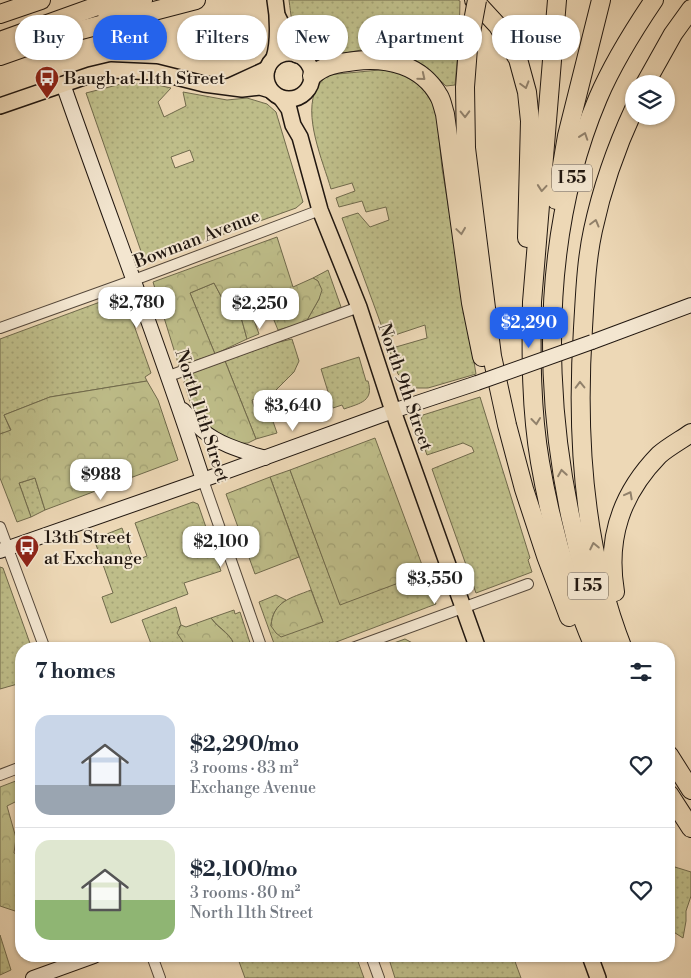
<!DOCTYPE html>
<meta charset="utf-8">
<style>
:root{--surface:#fff;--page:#f6f6f7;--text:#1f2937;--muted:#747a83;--line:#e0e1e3;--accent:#2563eb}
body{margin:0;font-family:"Libre Bodoni",serif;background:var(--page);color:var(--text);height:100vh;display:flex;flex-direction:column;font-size:19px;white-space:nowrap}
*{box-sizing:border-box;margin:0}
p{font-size:16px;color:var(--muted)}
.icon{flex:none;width:28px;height:28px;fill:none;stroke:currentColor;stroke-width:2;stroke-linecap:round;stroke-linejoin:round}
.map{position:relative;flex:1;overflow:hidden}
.side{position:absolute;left:15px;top:642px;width:660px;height:320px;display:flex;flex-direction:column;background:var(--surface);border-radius:20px;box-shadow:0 1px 4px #0004}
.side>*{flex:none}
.guide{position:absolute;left:15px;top:15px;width:661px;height:45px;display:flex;gap:10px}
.buttons{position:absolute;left:625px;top:75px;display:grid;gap:10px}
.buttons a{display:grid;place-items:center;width:50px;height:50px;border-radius:50%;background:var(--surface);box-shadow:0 1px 4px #0004;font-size:25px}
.price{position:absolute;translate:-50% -42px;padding:0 11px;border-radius:10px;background:#fff;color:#222;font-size:16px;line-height:32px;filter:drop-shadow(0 1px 2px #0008)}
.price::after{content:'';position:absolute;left:50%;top:30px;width:15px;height:11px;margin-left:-8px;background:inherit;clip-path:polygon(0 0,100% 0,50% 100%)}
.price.current{background:var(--accent);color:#fff}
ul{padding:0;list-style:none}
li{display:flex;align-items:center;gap:15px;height:125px;padding:0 20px}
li+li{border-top:1px solid var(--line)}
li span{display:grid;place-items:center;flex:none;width:140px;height:100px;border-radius:15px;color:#555}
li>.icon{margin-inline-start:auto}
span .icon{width:60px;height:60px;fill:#fffc;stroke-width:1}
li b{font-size:21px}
h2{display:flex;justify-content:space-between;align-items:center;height:60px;padding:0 20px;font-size:21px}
.chip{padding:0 18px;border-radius:22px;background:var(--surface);box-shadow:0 1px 4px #0004;font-size:18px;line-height:45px}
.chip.current{background:var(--accent);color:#fff}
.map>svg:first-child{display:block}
.grass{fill:url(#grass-dots);stroke:#706a4c;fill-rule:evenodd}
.forest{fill:url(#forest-crowns);stroke:#706a4c}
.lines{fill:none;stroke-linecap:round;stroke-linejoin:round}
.street-casing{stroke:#54473a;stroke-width:12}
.secondary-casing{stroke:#211710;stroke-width:16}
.primary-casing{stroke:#211710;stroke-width:18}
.highway-casing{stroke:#211710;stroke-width:20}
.street{stroke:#f3e6d0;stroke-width:10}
.secondary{stroke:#f3e6d0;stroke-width:14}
.primary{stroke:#edd8b6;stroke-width:15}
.highway{stroke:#edd8b6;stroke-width:18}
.secondary-bridge-casing{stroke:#211710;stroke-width:16;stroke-linecap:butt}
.highway-bridge-casing{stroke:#211710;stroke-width:20;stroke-linecap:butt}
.secondary-bridge{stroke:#f3e6d0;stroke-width:14}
.highway-bridge{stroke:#edd8b6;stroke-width:18}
.oneway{stroke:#91816b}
.labels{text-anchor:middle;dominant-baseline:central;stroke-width:4;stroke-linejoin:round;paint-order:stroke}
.shield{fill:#f3e6d0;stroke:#60554a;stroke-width:1}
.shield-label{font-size:16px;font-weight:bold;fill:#211710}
.poi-label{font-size:18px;fill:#211710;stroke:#f3e6d0;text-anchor:start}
.street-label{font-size:18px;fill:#211710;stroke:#f3e6d0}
</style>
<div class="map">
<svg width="691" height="978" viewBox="0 0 691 978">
<defs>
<pattern id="grass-dots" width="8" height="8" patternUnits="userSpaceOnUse" patternTransform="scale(1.25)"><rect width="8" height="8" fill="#bebd89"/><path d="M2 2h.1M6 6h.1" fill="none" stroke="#a3a275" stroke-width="1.8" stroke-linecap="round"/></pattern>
<pattern id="forest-crowns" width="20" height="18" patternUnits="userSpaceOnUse" patternTransform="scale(1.25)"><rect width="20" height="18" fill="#bebd89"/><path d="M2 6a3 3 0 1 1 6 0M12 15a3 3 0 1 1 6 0" fill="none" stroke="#a3a275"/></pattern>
</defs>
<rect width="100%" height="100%" fill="#edd8b6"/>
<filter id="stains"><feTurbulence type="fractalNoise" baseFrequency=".004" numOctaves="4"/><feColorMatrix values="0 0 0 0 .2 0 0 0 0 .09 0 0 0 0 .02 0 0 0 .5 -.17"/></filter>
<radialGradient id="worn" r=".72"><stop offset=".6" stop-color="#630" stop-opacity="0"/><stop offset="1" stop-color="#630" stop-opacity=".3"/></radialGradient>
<g class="grass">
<path d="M289 0H458L460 1 459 40 455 85 446 86 425 66 396 49 361 50 319 58C292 40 293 30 289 0Z"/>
<path d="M390 69 407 75 424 90 436 109 442 168 476 374 428 388H413L398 374 389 349 427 338 425 325 386 338 342 218 358 213 370 227 389 220 386 207 366 212 362 201 339 207 336 198 355 191 352 183 331 189C323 161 302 115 317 87 320 83 324 79 327 75Z"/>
<path d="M125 83 153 84 171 88 158 102 164 117 186 106 183 92 227 100 247 98 267 104 276 112 303 202 296 208 149 261 143 257 86 93ZM190 150 194 161 175 168 171 157Z"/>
<polygon points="328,270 341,307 306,322 319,299 318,281 313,278"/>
<polygon points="214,283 229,311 241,317 247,339 215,354 190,293"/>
<polygon points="119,295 125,300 151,373 145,377 147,381 50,397 4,415 11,431 0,434 0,339"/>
<polygon points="292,339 299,361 294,372 274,392 252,400 254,407 267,404 277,433 256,439 225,361 275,343"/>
<path d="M359 357 366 381H368C374 401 361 403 344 409L342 405 333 408 321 369Z"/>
<path d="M480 397 530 558 528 560 532 572 476 593 432 469 474 452 472 447 463 443 427 455C422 440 414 430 423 415Z"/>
<path d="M290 470 340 604 425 573 436 604 331 644 330 642 312 649H276L259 602 276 595 286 600C276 608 272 613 271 626L323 622 270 477Z"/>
<polygon points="35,478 45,510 31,517 19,483"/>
<polygon points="193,502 198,504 221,571 184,583 188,594 111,623 102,597 113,593 94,539 122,528 134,561 147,556 135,523"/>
<polygon points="0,567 3,568 32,649 21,649 21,683 0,689"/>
<polygon points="176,607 181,625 179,627 185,645 191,649 153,649 142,620"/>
<path d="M234 610 235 614 240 612 252 649H235C233 634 220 630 211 618Z"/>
<polygon points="675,867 691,872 691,896 686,911 686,921 683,938 669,929 669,887"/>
<polygon points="0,935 11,970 0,975"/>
<polygon points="237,956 356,956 364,978 245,978"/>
<polygon points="388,956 513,956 521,978 395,978"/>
</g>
<g class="forest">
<polygon points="277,237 293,287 313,278 318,281 322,290 319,299 306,322 278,330 267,303 250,309 259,334 247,339 241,317 229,311 214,283 190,293 215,354 179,366 153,282"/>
<polygon points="225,361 256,439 248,443 225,445 194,415 184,382 190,374"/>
<polygon points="147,381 158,400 178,460 45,510 35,478 19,483 31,517 17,522 0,478 0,434 11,430 4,415 50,397"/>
<polygon points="375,438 425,573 340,605 290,470"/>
<polygon points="270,477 299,557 255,574 226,494"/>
<path d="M311 590 323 622 281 637 276 633 271 626C273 601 291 598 311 590Z"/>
<path d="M211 618C219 630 233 634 235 649H208L204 646 191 649 185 645 177 633 181 625 186 627Z"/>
<polygon points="405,639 420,647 420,649 377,649"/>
<polygon points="21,779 21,799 7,806 16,838 14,853 21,856 21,913 0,906 0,787"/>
</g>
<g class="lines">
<defs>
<g id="street">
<polyline points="0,328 134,280 320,210"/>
<polyline points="169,376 359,307"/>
<polyline points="203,480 262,649"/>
<polyline points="0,527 45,649"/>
<polyline points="350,649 528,584"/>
<polyline points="0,775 21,767"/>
<polyline points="152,956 160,978"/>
<polyline points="371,956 379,978"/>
</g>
<g id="secondary">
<path d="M63 84C109 216 160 347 203 480"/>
<polyline points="592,342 691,305"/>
<path d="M183 410C189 416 195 424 202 430 220 445 243 451 265 458"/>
<polyline points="0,551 203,480 393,411 477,383"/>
<polyline points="33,978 94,956"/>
</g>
<g id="primary">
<polyline points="278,17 297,55"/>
<circle cx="289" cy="76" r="23"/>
<path d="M274 58C279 42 278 16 275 0"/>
<polyline points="230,86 267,69"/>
<polyline points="281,98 289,109 293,125 300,137 320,210 359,307 393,411 478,649"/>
<polyline points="0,106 90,75 111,70 156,72 204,84 242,89 260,87 270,90"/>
<polyline points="590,956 598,978"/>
</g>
<g id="highway">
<polyline points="474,0 498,26 518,59 527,92 530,121 527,238"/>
<path d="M557 0 532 302C531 355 531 410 540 462 551 526 569 589 595 649"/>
<polyline points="107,13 143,0"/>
<polyline points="0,14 41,0"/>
<polyline points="0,41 114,0"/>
<polyline points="468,48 465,87 466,148 492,356 507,425 524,489 546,556 569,617"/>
<polyline points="0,56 54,37 196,0"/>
<path d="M312 76C324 65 338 63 355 61 387 57 422 65 439 96 442 101 443 108 445 114L471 303 482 357"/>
<polyline points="645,84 673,34 691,9"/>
<polyline points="556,200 567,136 601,0"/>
<path d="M615 592C606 538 621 494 659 455 668 447 681 440 691 433"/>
<path d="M610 649C544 482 527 266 598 98 613 63 633 31 654 0"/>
<path d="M623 649C583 548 576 435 583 328 585 296 586 262 593 230 602 188 616 148 634 109"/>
<polyline points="669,755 691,790"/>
<polyline points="669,794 691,828"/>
</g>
</defs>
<use href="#street" class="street-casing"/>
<use href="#secondary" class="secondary-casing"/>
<use href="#primary" class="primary-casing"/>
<use href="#highway" class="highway-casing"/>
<use href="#street" class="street"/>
<use href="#secondary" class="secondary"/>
<use href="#primary" class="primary"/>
<use href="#highway" class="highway"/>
<defs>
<polyline id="secondary-bridge" points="477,383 592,342"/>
<polyline id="highway-bridge" points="468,48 477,0"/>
</defs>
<use href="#secondary-bridge" class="secondary-bridge-casing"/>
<use href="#highway-bridge" class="highway-bridge-casing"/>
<use href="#secondary-bridge" class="secondary-bridge"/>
<use href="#highway-bridge" class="highway-bridge"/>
</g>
<defs><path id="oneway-chevron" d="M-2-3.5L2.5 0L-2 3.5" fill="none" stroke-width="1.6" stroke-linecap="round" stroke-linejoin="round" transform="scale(1.25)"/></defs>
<g class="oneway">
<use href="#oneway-chevron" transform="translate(422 77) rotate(39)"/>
<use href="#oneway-chevron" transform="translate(525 85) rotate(74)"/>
<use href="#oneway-chevron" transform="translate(465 114) rotate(89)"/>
<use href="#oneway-chevron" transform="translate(584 136) rotate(-71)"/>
<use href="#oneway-chevron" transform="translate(542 188) rotate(95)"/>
<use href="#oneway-chevron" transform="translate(595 223) rotate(-75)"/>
<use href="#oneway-chevron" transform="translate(461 231) rotate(82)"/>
<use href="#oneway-chevron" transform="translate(580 385) rotate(-91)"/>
<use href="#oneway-chevron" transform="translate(536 421) rotate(84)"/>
<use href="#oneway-chevron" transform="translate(562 473) rotate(-99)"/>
<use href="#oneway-chevron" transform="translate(629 495) rotate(-62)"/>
<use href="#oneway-chevron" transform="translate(594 546) rotate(-102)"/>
</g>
<defs>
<symbol id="bus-pin" viewBox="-11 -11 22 30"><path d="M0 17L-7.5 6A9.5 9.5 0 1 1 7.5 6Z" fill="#8f2418" stroke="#f3e6d0"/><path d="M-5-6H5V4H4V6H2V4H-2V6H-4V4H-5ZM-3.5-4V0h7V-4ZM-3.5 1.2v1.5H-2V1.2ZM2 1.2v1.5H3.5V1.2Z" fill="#fff"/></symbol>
</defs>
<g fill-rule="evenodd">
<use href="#bus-pin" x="33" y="64" width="28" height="38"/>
<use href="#bus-pin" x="13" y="533" width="28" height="38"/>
</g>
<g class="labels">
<g class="shield">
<rect x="552" y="164.5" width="40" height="27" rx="4"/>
<rect x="568" y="572.5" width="40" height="27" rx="4"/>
</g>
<g class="shield-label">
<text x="572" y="178">I 55</text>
<text x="588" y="586">I 55</text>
</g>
<g class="poi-label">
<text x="64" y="78">Baugh at 11th Street</text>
<text x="44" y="537">13th Street<tspan x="44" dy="21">at Exchange</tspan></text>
</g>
<g class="street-label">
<text transform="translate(197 239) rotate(-21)">Bowman Avenue</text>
<text transform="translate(405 387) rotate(71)">North 9th Street</text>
<text transform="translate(202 416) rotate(72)">North 11th Street</text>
</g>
</g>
<rect width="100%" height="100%" filter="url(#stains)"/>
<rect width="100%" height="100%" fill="url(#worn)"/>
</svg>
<div class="buttons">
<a><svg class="icon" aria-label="layers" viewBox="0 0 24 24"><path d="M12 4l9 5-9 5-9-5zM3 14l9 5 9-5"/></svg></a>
</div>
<b class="price" style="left:137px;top:329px">$2,780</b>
<b class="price" style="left:260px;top:330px">$2,250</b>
<b class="price current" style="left:529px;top:349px">$2,290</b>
<b class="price" style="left:293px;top:432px">$3,640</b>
<b class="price" style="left:101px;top:501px">$988</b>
<b class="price" style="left:221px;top:568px">$2,100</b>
<b class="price" style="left:435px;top:605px">$3,550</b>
<div class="guide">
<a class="chip">Buy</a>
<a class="chip current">Rent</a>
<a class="chip">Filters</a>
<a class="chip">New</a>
<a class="chip">Apartment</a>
<a class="chip">House</a>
</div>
<section class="side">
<h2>7 homes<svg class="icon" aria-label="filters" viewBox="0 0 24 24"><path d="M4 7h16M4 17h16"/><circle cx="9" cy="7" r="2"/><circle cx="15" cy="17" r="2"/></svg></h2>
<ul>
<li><span style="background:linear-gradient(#c9d6e8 70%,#9aa5b1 0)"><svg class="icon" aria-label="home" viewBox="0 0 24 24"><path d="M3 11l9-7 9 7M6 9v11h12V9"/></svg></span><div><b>$2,290/mo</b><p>3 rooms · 83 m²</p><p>Exchange Avenue</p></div><svg class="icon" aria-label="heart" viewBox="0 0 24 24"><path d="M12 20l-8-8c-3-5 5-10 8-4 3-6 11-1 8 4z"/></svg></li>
<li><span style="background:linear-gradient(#dfe7d0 60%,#8fb573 0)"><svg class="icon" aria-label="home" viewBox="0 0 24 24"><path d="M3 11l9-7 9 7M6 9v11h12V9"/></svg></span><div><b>$2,100/mo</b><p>3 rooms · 80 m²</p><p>North 11th Street</p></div><svg class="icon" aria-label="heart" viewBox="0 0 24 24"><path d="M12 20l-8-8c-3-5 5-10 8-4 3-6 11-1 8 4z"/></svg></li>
</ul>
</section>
</div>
